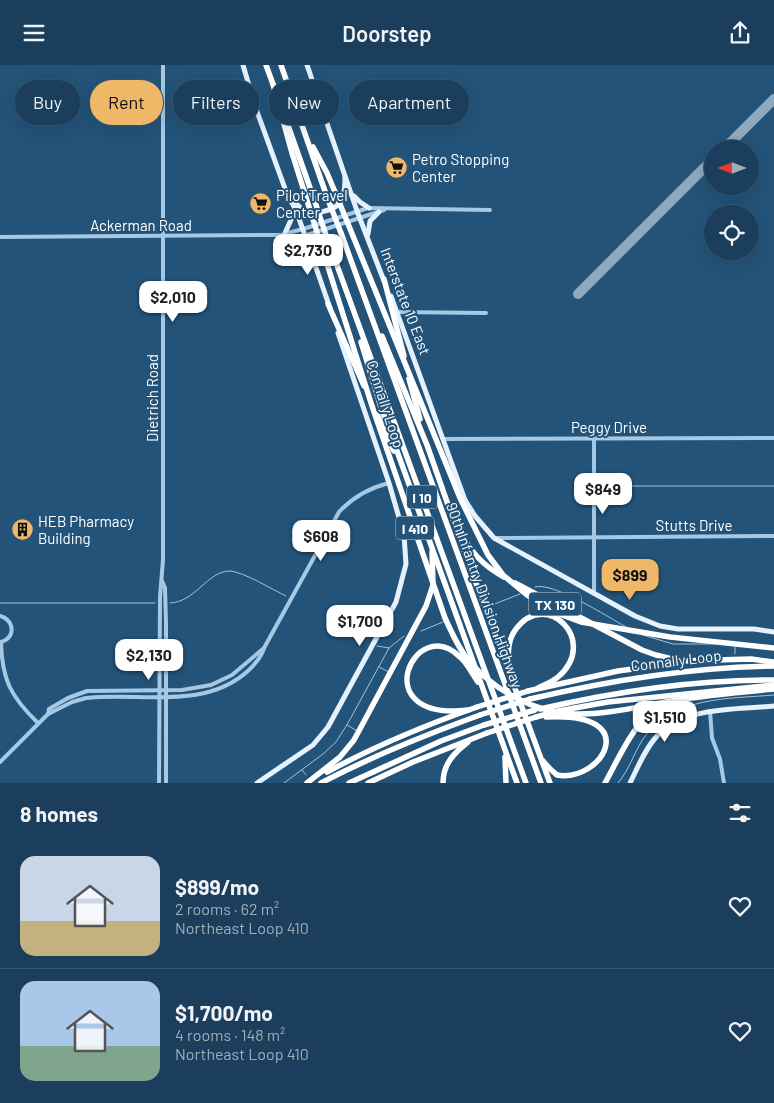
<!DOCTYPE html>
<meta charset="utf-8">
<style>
:root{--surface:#1a3e5b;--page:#234561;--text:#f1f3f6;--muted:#9faebb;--line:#385771;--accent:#efb869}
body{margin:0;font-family:Barlow,sans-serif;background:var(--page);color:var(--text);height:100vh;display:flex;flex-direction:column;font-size:19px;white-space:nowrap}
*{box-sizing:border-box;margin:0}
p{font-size:16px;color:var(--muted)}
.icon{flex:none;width:28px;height:28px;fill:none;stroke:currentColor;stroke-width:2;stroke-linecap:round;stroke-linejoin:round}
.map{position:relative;height:718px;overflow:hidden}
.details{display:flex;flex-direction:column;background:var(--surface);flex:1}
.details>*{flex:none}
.hud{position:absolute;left:15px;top:15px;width:500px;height:45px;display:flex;gap:10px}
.needle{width:32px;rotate:270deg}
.tools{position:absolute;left:704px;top:75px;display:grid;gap:10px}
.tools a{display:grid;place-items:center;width:55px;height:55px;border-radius:50%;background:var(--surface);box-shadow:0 5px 20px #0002,0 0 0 1px var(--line);font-size:25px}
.price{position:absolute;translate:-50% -42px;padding:0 11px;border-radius:10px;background:#fff;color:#222;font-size:16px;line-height:32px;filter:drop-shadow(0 1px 2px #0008)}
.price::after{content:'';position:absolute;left:50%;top:30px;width:15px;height:11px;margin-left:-8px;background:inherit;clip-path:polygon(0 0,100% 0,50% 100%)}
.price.current{background:var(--accent);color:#111}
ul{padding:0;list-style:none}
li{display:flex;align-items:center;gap:15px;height:125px;padding:0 20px}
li+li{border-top:1px solid var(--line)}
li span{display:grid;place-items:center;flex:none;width:140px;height:100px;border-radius:15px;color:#555}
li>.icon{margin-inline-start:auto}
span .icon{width:60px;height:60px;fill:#fffc;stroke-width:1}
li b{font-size:21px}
h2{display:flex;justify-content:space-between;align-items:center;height:60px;padding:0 20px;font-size:21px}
.chip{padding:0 18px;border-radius:22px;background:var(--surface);box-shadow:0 5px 20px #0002,0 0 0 1px var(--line);font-size:18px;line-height:45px}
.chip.current{background:var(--accent);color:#111}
header{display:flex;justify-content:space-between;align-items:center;height:65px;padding:0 20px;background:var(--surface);font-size:22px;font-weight:600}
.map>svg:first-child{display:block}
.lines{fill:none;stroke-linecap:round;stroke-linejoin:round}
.stream{stroke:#99c6e5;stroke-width:1}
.taxiway{stroke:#91a9bc;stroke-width:10}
.minor{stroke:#a5c9e4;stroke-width:4}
.major{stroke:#e5f1fc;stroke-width:5}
.highway{stroke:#fff;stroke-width:5.5}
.highway-bridge{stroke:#fff;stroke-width:5.5}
.labels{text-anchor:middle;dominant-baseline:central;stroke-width:4;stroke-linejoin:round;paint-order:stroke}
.shield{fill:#235379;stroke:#bdcbd7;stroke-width:1}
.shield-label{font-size:14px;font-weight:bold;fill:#fff}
.poi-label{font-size:15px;fill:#fff;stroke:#235379;text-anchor:start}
.street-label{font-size:15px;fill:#fff;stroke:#235379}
</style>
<header><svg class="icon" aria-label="menu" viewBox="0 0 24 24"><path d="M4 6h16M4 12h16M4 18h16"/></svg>Doorstep<svg class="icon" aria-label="share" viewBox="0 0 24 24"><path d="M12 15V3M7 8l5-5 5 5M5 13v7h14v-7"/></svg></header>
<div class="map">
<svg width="774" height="718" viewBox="0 0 774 718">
<rect width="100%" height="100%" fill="#235379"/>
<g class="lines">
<g class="stream">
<polyline points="599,421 774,421"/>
<path d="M535 522C552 516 608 552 626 562"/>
<polyline points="0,538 155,538"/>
<path d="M170 538C196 537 207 506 230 506 244 507 273 525 286 531"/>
<polyline points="492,540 520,529"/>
<polyline points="421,566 443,557"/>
<polyline points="643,570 673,579 713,579"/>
<polyline points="377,581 389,583"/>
<polyline points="735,589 735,582"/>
<polyline points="379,602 389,607"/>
<polyline points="347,660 357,666"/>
<polyline points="302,705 306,710"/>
<polyline points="284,718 323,689 336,677 348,658 389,583 404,571"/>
<path d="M618 718C629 705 634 688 643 674 673 631 728 634 774 630"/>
</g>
<g class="taxiway">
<polyline points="724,84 774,34"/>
<polyline points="578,229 712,95"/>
</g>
<g class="minor">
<polyline points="284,169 303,164 368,143 490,145"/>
<polyline points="0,172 270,170 282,170 286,172 304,171 384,145"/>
<polyline points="397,247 486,248"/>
<polyline points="443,374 774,373"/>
<polyline points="494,473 774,471"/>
<polyline points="162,516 165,523 166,559 166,718"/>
<polyline points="594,527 594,373"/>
<path d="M0 551C15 555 16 574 0 577"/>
<path d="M1 577C2 615 11 632 38 658"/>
<polyline points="710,646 712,673 720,694 724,718"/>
<path d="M48 649 72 637 86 633C140 627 205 646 249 605 255 599 262 591 264 583L339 447C353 432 369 423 389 418"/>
<polyline points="0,697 48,649 49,644 68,633 87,626 182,625 211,620 232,610 264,583"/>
<polyline points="159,718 160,532 163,495 163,0"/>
</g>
<g class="major">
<polyline points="243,0 255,41 287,129 296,145 330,243"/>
<polyline points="307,0 357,146 384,216"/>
<polyline points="354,131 360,137 369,143"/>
<path d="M291 133C295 137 300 144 305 146 315 150 331 146 339 139 345 133 345 120 345 112"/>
<polyline points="285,168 295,146"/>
<polyline points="368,169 370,156 379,147"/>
<polyline points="286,172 297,177 310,188"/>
<polyline points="391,231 465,435 475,451 494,473 635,551 660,561 678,564 754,564 774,567"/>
<polyline points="257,718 313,680 328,662 396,537 406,499 404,470 389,418 338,268"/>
<path d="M630 718C638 702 645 684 657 671 686 641 735 645 774 641"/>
</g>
<g class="highway">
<polyline points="266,0 274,22"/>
<polyline points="281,0 327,132"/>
<polyline points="284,49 315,137"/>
<polyline points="313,82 327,108 335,127"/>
<polyline points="341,168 541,718"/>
<polyline points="327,173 526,718"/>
<polyline points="384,214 404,291"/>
<polyline points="328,239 364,321"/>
<polyline points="382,271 427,380 465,488 550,718"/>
<polyline points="361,277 380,339 517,718"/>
<polyline points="409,314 420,354"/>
<polyline points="377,349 394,386"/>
<path d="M460 465C469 486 485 502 504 512"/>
<polyline points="515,518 642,585 656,590 680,596 751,594 774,597"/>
<path d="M510 601C507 589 508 574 516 564 546 523 600 576 558 612 552 617 544 620 538 623"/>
<polyline points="528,626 618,606 677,598"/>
<path d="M530 634C611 615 691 602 774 601"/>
<path d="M540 644C619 626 693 615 774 615"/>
<path d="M468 645C364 657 415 547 460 592 468 599 472 609 478 617"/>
<polyline points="536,652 558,646 608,637 774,620"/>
<polyline points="505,692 506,718"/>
<path d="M543 696C547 701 552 706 557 710 602 718 645 646 546 652"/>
<path d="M327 707C375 681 426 660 477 642"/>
<polyline points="307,718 340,692 354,675 426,541 433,520 432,487"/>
<path d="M321 718C374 690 425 670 480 650"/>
<polyline points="349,718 441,676 484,660"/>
<polyline points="368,718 413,697 487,668"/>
<path d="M443 718C443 699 454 688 468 677"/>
<path d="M605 718C621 689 634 656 663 638"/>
</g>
<g class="highway-bridge">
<path d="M273 19 292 88 372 341 445 553C452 568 458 583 469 596 495 626 535 648 575 649 607 650 640 641 672 636 706 630 740 627 774 624"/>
<polyline points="335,127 460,433 488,490 503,510 527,530 554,547 581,557 670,572 774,583"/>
<polyline points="327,132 341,168"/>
<polyline points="315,137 327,173"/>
<polyline points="477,642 528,626"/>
<polyline points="480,650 530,634"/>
<polyline points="484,660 535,645"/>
<polyline points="487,668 536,652"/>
</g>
</g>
<defs>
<symbol id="supermarket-disc" viewBox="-11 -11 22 22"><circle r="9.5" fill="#efb869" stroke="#235379"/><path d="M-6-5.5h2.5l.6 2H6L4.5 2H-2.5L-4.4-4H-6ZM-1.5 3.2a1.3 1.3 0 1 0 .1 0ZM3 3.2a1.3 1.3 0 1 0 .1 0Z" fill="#111"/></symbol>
<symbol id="building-disc" viewBox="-11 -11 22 22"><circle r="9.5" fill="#efb869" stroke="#235379"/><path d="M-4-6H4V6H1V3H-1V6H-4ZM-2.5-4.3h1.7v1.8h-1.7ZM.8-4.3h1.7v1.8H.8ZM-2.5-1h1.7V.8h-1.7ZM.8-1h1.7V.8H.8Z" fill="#111"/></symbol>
</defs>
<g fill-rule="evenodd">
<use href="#supermarket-disc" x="384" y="90" width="25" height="25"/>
<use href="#supermarket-disc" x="248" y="126" width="25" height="25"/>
<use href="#building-disc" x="10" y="452" width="25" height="25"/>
</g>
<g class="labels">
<g class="shield">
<rect x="407" y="420.5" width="30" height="23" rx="4"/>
<rect x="396" y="451.5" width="38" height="23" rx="4"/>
<rect x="529" y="527.5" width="52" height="23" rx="4"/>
</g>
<g class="shield-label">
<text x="422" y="432">I 10</text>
<text x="415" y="463">I 410</text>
<text x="555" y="539">TX 130</text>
</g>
<g class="poi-label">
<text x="412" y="94">Petro Stopping<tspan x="412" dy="17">Center</tspan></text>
<text x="276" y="130">Pilot Travel<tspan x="276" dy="17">Center</tspan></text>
<text x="38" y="456">HEB Pharmacy<tspan x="38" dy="17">Building</tspan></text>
</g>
<g class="street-label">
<text x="141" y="160">Ackerman Road</text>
<text transform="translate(406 236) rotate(69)">Interstate 10 East</text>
<text transform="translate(152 333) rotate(-90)">Dietrich Road</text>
<text transform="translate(386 339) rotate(72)">Connally Loop</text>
<text x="609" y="362">Peggy Drive</text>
<text x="694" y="460">Stutts Drive</text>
<text transform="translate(485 530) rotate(70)">90th Infantry Division Highway</text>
<text transform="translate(676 595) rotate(-7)">Connally Loop</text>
</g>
</g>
</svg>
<div class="tools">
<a><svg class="needle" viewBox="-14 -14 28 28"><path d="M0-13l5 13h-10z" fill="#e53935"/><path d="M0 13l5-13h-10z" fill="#9faebb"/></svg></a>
<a><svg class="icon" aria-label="locate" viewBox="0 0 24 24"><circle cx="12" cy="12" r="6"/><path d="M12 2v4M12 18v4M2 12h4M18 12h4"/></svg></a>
</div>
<b class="price" style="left:308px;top:211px">$2,730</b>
<b class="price" style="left:173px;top:258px">$2,010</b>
<b class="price" style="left:603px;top:450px">$849</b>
<b class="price" style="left:321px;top:497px">$608</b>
<b class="price current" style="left:630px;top:536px">$899</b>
<b class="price" style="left:360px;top:582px">$1,700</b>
<b class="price" style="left:149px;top:616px">$2,130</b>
<b class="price" style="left:665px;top:678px">$1,510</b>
<div class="hud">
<a class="chip">Buy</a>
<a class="chip current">Rent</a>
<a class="chip">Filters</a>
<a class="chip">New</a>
<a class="chip">Apartment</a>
</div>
</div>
<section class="details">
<h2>8 homes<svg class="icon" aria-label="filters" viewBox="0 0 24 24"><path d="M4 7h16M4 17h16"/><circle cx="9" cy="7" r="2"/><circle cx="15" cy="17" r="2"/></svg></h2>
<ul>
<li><span style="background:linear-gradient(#c9d6e8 65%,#c2b280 0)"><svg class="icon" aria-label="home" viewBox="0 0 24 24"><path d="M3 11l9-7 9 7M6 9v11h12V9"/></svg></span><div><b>$899/mo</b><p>2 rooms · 62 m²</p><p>Northeast Loop 410</p></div><svg class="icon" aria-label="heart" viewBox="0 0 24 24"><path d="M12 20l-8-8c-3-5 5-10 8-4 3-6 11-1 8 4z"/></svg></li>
<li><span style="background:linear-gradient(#a9c7e8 65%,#7fa58c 0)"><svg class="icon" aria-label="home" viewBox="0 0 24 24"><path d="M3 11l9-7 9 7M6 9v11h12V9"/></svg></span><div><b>$1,700/mo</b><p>4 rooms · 148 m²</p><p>Northeast Loop 410</p></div><svg class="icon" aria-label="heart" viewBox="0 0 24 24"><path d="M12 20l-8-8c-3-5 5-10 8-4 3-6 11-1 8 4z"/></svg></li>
</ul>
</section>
